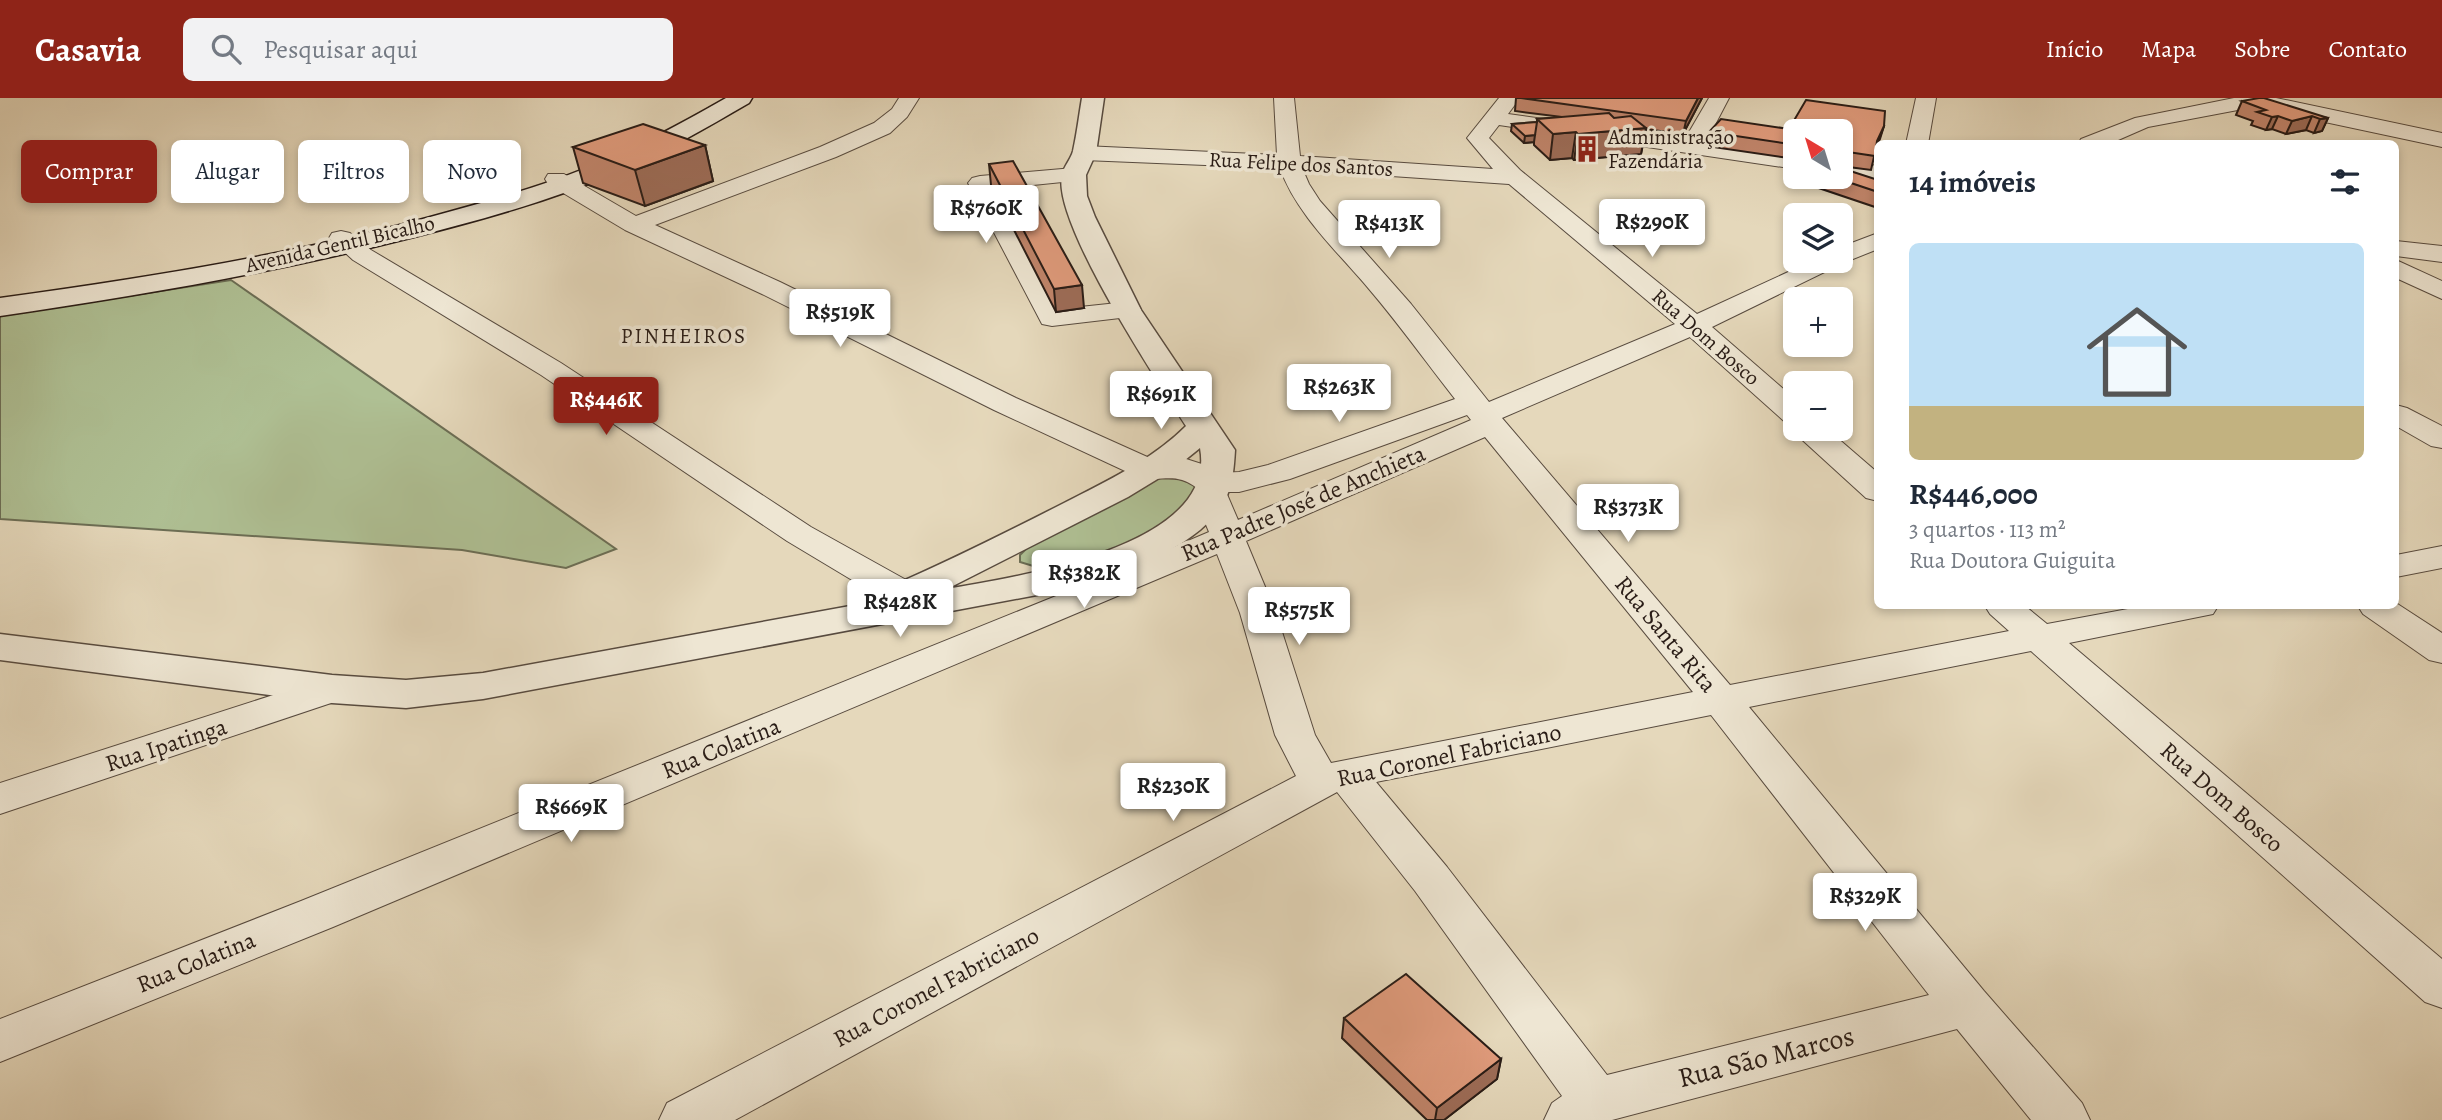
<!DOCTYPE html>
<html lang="pt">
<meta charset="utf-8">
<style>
:root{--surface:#fff;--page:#f2f2f3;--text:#1f2937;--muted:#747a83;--accent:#8f2418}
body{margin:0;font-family:Alegreya,serif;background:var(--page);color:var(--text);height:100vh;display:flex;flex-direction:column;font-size:26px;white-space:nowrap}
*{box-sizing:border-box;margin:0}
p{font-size:23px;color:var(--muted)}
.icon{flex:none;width:38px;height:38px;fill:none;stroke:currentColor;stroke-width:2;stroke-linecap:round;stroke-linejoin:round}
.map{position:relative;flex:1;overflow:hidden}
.sheet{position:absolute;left:1874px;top:42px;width:525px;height:469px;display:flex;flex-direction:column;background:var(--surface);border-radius:10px;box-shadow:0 4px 10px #0003}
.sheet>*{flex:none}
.top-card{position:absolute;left:21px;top:42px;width:665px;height:63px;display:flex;gap:14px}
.needle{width:46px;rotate:322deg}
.controls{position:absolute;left:1783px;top:21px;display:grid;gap:14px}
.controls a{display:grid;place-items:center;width:70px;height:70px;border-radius:10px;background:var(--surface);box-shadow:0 4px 10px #0003;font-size:35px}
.price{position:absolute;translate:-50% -60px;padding:0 16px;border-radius:7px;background:#fff;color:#222;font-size:23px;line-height:46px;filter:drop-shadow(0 2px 4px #0008)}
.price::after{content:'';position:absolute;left:50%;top:42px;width:21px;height:16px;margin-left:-10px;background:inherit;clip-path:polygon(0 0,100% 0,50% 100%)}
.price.selected{background:var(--accent);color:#fff}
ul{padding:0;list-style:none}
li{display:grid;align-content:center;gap:14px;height:371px;padding:0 35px}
li span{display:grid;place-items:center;height:217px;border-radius:10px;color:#555}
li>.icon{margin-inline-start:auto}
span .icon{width:126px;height:126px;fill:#fffc;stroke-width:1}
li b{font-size:30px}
h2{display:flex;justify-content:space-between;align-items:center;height:84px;padding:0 35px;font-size:30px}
.chip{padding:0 24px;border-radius:10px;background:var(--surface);box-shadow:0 4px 10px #0003;font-size:24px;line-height:63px}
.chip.selected{background:var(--accent);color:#fff}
header{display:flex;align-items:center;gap:42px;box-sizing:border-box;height:98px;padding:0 35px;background:var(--accent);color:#fff}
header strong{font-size:33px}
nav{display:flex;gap:38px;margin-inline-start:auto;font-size:24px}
.search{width:490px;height:63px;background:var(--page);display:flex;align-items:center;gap:18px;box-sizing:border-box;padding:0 24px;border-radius:10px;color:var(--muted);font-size:26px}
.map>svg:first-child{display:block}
.green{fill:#afc094;stroke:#6c6e55;stroke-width:2}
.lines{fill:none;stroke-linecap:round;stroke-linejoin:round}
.minor-casing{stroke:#584b3f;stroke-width:2}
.tertiary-casing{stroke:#584b3f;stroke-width:3}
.secondary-casing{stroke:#291c16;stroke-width:3}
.minor{fill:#eee6d3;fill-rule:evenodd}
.tertiary{fill:#eee6d3;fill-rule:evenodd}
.secondary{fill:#eee6d3;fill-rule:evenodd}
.wall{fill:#c1856b;stroke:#291c16;stroke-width:2}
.shaded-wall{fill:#9d6c57;stroke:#291c16;stroke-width:2}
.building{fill:#e09b7c;stroke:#291c16;stroke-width:2}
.labels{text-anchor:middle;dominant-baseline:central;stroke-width:7;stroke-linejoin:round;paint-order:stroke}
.far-poi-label{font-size:21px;fill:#291c16;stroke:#eee6d3;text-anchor:start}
.far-street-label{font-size:21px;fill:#291c16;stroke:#eee6d3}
.far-neighbourhood-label{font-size:21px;letter-spacing:2px;fill:#291c16;stroke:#eee6d3}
.street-label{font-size:24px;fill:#291c16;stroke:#eee6d3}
.near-street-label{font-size:28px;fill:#291c16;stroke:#eee6d3}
</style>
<header>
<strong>Casavia</strong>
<div class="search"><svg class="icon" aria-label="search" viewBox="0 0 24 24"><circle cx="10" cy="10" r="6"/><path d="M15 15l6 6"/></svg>Pesquisar aqui</div>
<nav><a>Início</a><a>Mapa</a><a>Sobre</a><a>Contato</a></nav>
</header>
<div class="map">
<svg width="2442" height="1022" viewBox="0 0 2442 1022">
<rect width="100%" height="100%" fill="#e5d8bb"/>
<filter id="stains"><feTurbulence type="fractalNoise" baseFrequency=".00286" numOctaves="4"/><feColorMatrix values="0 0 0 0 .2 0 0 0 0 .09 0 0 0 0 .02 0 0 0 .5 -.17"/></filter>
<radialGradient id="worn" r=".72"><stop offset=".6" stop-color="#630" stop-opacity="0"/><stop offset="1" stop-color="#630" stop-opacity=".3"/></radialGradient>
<g class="green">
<polygon points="231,182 616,451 566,470 462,452 0,421 0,218"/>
<polygon points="1165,376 1195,385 1199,394 1178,419 1108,455 1062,468 1043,471 1020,464 1020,457 1033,444"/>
</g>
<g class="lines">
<defs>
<g id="minor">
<path d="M899 0H919L907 19 890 35 836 59 655 127 780 184 1016 300 1154 362 1183 360 1208 368 1218 375 1239 374 1268 367 1455 301C1426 264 1399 226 1369 191 1338 154 1296 116 1280 70L1084 62 1076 60 1073 55 1076 50 1084 48 1277 57 1274 0H1294L1300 58 1493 71 1467 40 1499 0H1520L1508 16 1685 41 1709 0H1729L1706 44 1796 57V71L1499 27 1489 40 1520 72 1697 216 1812 163H1841V149L1878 135V151L1843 165 1712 229 1796 302V327L1785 324 1690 239 1502 320 1730 587 2009 533 1990 516 1985 508H2025L2047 526 2144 508H2218L2213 516 2069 545 2442 861V910L2425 904 2031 553 1749 609 1984 893 2082 1005 2090 1022H2031L1957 931 1612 1022H1544L1552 1005 1562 998 1415 793 1337 694 735 1022H659L667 1005 1296 678 1275 637 1240 515 1217 456 333 829 0 964V921L301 803 1103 479 1209 434 1193 395 1197 390C1174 373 1163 385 1138 379L994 312 762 196 625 132 548 86 545 81 548 76H564L636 118 820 49 874 25 892 11ZM1303 72 1509 86 1675 226 1489 304 1411 206 1320 103 1309 86ZM1467 317 1471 322 1238 422 1226 394H1239L1290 381ZM1485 339 1693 594 1331 665 1315 637 1276 515 1246 443ZM1711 617 1929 897 1607 977 1447 769 1376 684Z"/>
<polygon points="1916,0 1936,0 1928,46 1906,46"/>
<polygon points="2234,0 2276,0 2442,35 2442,49 2268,12 2259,8 2148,29 2109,46 2078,46 2081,41 2135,20"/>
<polygon points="1841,63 1878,68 1878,82 1841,77"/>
<polygon points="1074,70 1082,72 1085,77 1082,82 995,91 1061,211 1127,204 1137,206 1141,212 1137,218 1052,228 1042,226 968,85 972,80 980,78"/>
<polygon points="341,133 350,135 371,152 561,265 811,429 917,488 933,499 938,507 933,515 920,518 907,515 787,443 541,277 353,162 329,140 332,135"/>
<polygon points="2396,143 2442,148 2442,164 2396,158"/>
<polygon points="2396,162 2442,183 2442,201 2396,180"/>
<polygon points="2396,307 2407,310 2442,328 2442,350 2431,348 2396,328"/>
<polygon points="1796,328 1796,331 1827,331 1878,375 1878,403 1866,400 1798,338 1794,331"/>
<polygon points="2442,448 2442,470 2396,479 2396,457"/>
<polygon points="2396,505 2442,535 2442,565 2429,562 2363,516 2358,508 2396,508"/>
<polygon points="332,578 346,582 352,591 346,600 0,716 0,685"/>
</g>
<path id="tertiary" d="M1082 0H1104L1096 55 1086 77 1087 98 1095 119 1141 212 1235 352C1234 368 1233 385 1226 400 1198 458 1094 483 1037 497L483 601 406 610 332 605 0 562V536L332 577 406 582 483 575 894 500 890 494 896 486C953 461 1009 433 1064 405 1107 383 1152 362 1186 328 1158 283 1052 125 1062 77 1064 68 1071 61 1073 53 1077 35 1079 17 1082 0ZM1200 350C1219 450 1013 479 947 491L1128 399 1174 371Z"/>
<path id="secondary" d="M726 0H752L749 5C706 30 663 55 618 74 550 103 477 123 406 141 272 175 136 198 0 218V200C152 179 304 155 452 113 503 99 555 84 603 63 645 45 686 23 726 0Z"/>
</defs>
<use href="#minor" class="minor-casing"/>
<use href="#tertiary" class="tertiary-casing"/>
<use href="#secondary" class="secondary-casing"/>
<use href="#minor" class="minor"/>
<use href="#tertiary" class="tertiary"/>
<use href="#secondary" class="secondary"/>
</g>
<g class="wall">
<polygon points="1516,0 1702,0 1683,36 1646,31 1641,56 1574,62 1572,60 1550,62 1534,47 1534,44 1524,45 1511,33 1512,26 1537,24 1537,21 1562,19 1515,13"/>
<polygon points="2242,3 2328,20 2322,33 2314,35 2306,32 2286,36 2272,31 2266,32 2251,27 2253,23 2236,17"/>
<polygon points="1884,28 1876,50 1871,72 1841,68 1841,33 1796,33 1796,61 1706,48 1709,34"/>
<polygon points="705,47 713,83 645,108 583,85 573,49"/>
<polygon points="989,66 1084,210 1056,214 991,87"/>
<polygon points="1796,79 1841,79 1878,82 1878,110 1795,82"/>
<polygon points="1344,920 1501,961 1497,981 1444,1022 1427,1022 1342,940"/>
</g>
<g class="shaded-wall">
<polygon points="1698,0 1702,0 1683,36 1686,23"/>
<polygon points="2278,18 2272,31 2266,32 2272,19"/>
<polygon points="2312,18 2306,32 2286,36 2292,23"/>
<polygon points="2328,20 2322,33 2314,35 2320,21"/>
<polygon points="1884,28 1880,41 1873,57 1877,43"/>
<polygon points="1646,30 1641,56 1574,62 1578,36"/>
<polygon points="1576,34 1572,60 1550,62 1553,36"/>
<polygon points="1535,37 1534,44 1524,45 1525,38"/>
<polygon points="705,47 713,83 645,108 635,72"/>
<polygon points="1082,187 1084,210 1056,214 1054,191"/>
<polygon points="1501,961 1497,981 1444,1022 1435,1022 1437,1010"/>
</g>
<g class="building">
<polygon points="1521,0 1698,0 1686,23"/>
<polygon points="2259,0 2264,0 2328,20 2320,21 2312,18 2292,23 2278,18 2272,19 2257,14 2266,12 2242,3"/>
<polygon points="1806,2 1885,13 1884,28 1877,43 1875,58 1841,53 1841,33 1796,33 1796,47 1709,34 1721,21 1789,31"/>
<polygon points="1609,15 1614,20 1631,18 1646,30 1578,36 1576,34 1553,36 1537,21"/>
<polygon points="1537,24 1535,37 1525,38 1512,26"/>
<polygon points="643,26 705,47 635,72 573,49"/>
<polygon points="1013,63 1082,187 1054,191 989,66"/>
<polygon points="1841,70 1878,82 1878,94 1833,79 1841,79"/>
<polygon points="1406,876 1501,961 1437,1010 1344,920"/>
</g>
<defs>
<symbol id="building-bare" viewBox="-9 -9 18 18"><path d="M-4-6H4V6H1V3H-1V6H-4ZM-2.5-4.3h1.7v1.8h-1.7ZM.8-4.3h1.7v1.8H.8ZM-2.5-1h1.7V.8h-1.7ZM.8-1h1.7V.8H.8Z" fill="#8f2418" stroke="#eee6d3" stroke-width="2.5" paint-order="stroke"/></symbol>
</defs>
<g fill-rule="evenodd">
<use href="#building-bare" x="1568" y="32" width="38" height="38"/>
</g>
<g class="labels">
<g class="far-poi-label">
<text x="1608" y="39">Administração<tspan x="1608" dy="24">Fazendária</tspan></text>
</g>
<g class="far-street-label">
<text transform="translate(1301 66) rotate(3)">Rua Felipe dos Santos</text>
<text transform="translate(340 146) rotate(-13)">Avenida Gentil Bicalho</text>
<text transform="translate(1706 239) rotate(41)">Rua Dom Bosco</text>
</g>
<g class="far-neighbourhood-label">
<text x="684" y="238">PINHEIROS</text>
</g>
<g class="street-label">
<text transform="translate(1303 405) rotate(-23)">Rua Padre José de Anchieta</text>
<text transform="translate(1666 536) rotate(50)">Rua Santa Rita</text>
<text transform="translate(166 647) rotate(-18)">Rua Ipatinga</text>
<text transform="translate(721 650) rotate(-22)">Rua Colatina</text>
<text transform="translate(1449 657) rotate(-12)">Rua Coronel Fabriciano</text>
<text transform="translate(2222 699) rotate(41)">Rua Dom Bosco</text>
<text transform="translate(196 864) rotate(-22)">Rua Colatina</text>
<text transform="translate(936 889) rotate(-28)">Rua Coronel Fabriciano</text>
</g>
<g class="near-street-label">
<text transform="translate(1766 959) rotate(-14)">Rua São Marcos</text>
</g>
</g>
<rect width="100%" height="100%" filter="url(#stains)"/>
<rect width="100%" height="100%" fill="url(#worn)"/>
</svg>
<div class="controls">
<a><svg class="needle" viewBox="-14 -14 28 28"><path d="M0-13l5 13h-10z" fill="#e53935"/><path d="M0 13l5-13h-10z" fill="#747a83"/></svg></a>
<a><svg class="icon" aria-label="layers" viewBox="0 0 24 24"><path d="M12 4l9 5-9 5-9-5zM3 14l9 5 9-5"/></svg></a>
<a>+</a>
<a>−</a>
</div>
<b class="price" style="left:986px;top:147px">R$760K</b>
<b class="price" style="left:1652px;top:161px">R$290K</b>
<b class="price" style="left:1389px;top:162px">R$413K</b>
<b class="price" style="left:840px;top:251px">R$519K</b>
<b class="price" style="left:1339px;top:326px">R$263K</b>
<b class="price" style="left:1161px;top:333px">R$691K</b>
<b class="price selected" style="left:606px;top:339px">R$446K</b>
<b class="price" style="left:1628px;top:446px">R$373K</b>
<b class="price" style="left:1084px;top:512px">R$382K</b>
<b class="price" style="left:900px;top:541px">R$428K</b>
<b class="price" style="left:1299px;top:549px">R$575K</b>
<b class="price" style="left:1173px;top:725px">R$230K</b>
<b class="price" style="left:571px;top:746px">R$669K</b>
<b class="price" style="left:1865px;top:835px">R$329K</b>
<div class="top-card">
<a class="chip selected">Comprar</a>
<a class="chip">Alugar</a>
<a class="chip">Filtros</a>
<a class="chip">Novo</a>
</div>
<section class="sheet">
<h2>14 imóveis<svg class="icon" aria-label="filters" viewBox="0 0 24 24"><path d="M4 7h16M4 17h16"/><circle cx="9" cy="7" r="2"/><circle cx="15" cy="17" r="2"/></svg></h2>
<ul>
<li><span style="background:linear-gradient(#bfe0f5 75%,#c2b280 0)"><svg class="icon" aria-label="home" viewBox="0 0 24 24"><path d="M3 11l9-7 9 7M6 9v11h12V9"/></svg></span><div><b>R$446,000</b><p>3 quartos · 113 m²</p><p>Rua Doutora Guiguita</p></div></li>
</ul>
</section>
</div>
